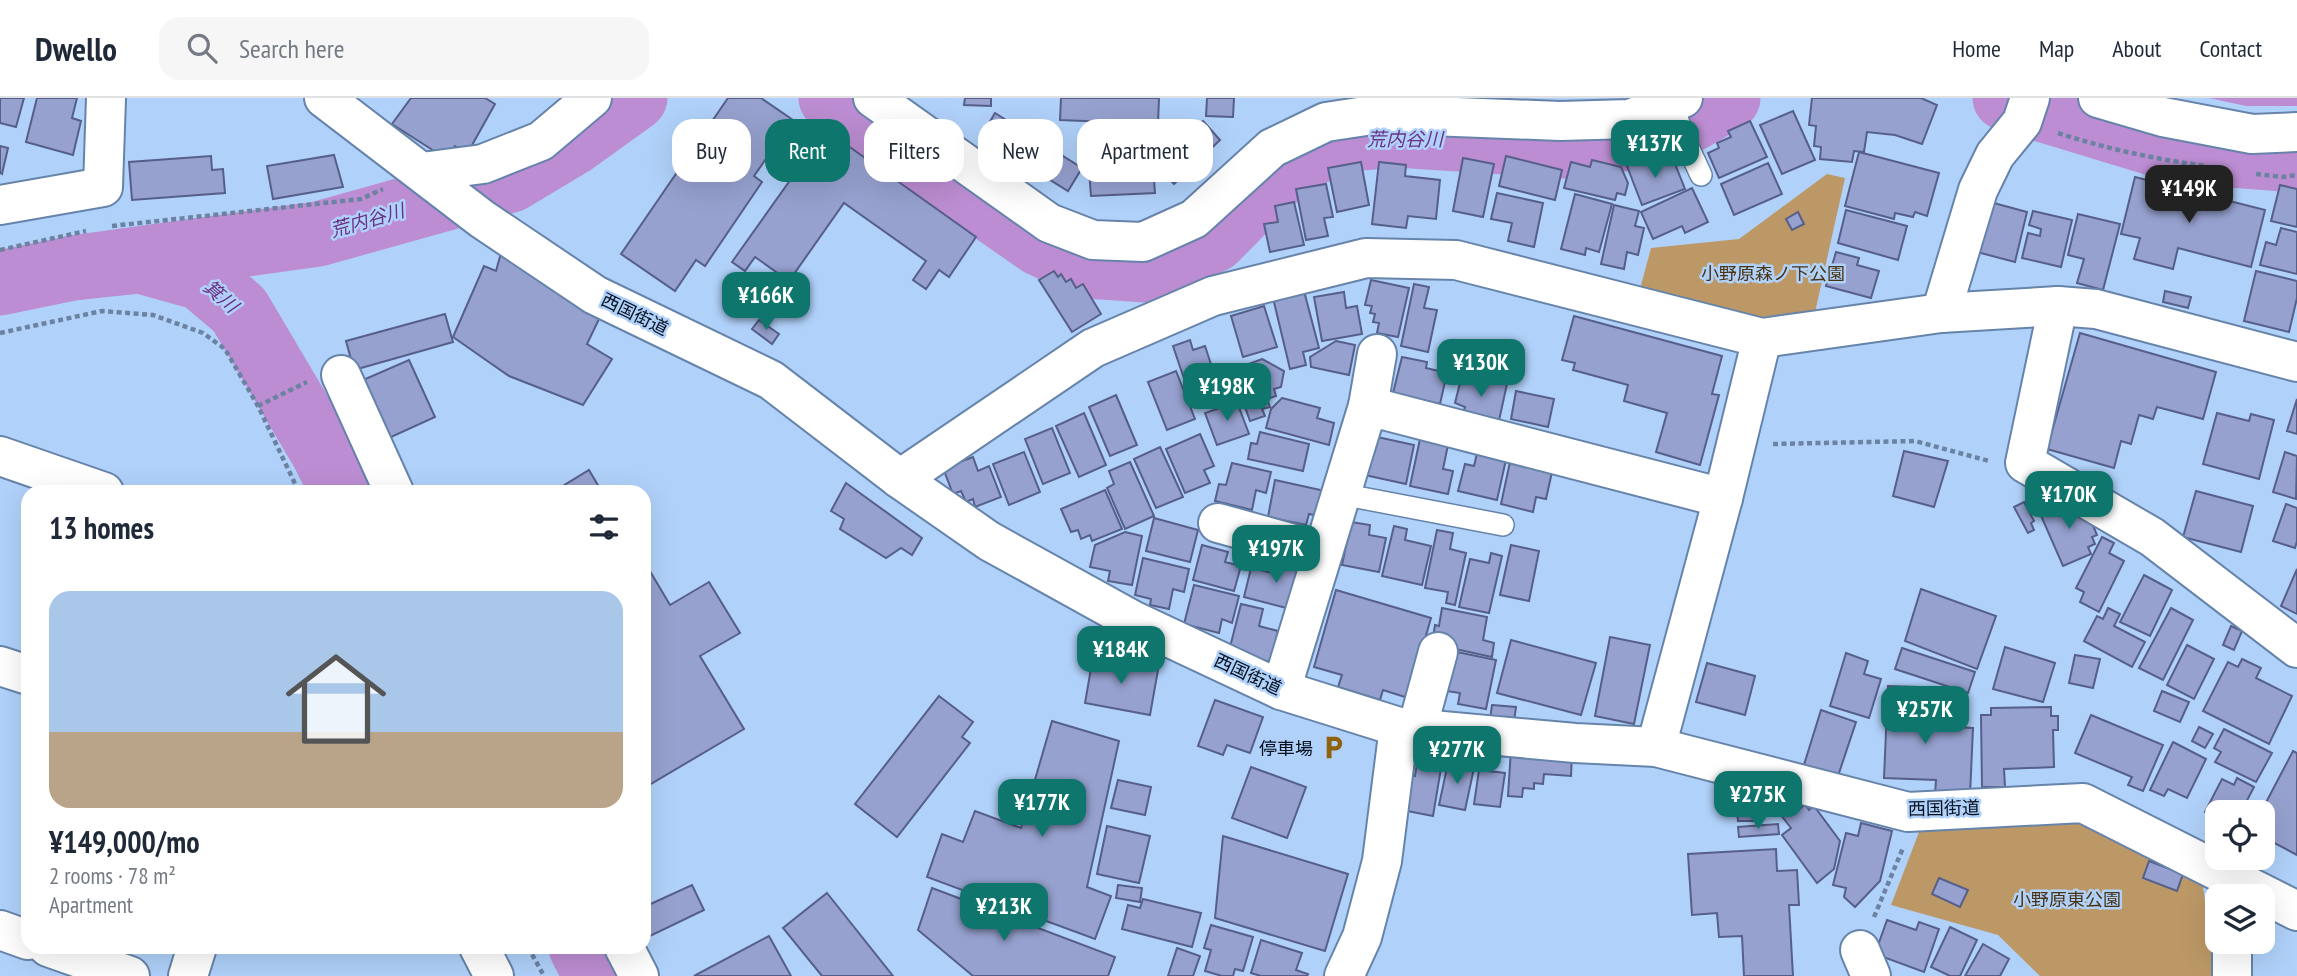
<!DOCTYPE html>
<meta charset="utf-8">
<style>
:root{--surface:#fff;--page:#f6f6f7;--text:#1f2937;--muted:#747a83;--line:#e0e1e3;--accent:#0f766e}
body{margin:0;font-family:"PT Sans Narrow","Noto Sans JP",sans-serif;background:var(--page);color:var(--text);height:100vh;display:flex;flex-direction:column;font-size:26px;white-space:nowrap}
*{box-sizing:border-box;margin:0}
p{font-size:23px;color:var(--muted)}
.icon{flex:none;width:38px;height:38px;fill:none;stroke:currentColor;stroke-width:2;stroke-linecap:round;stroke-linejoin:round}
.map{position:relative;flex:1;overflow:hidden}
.details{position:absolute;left:21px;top:387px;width:630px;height:469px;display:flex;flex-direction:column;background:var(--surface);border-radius:21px;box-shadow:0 7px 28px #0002}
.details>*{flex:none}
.top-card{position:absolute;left:672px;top:21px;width:665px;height:63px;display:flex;gap:14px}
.buttons{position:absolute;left:2205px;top:702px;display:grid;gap:14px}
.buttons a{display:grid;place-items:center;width:70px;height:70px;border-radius:14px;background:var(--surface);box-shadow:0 7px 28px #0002;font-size:35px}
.price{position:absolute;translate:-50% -60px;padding:0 16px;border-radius:14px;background:var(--accent);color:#fff;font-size:23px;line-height:46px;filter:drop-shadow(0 2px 4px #0008)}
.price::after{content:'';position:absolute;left:50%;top:42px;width:21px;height:16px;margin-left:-10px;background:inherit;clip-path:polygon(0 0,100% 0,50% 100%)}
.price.current{background:#222;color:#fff}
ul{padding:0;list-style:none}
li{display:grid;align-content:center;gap:14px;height:371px;padding:0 28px}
li span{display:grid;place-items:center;height:217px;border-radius:21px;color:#555}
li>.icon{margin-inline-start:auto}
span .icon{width:126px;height:126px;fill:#fffc;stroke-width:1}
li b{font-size:30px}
h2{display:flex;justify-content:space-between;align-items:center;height:84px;padding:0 28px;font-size:30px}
.chip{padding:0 24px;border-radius:21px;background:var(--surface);box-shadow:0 7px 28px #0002;font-size:24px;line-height:63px}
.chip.current{background:var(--accent);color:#fff}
header{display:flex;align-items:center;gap:42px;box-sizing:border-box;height:98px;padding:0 35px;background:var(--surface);border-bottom:2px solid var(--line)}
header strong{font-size:33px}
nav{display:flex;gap:38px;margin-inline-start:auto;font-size:24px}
.search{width:490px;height:63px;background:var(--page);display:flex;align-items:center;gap:18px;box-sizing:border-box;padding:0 24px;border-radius:21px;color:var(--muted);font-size:26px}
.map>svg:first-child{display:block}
.green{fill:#bc9866}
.water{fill:#bc8dd2}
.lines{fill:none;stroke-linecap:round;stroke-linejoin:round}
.river{stroke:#bc8dd2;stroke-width:65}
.building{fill:#96a1cf;stroke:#565f89;stroke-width:2}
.service-casing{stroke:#6684aa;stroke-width:24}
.minor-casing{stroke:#6684aa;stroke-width:42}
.path{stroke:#6b83a1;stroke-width:4.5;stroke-dasharray:5 3.5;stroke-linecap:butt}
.service{stroke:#fff;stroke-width:21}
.minor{stroke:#fff;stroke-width:38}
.labels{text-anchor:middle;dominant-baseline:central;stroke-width:5;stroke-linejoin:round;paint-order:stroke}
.park-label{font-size:18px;fill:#493313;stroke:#b0d1fa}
.street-label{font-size:18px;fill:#05101e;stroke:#b0d1fa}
.poi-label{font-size:18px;fill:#05101e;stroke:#b0d1fa;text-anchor:end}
.water-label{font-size:19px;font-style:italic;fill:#6b3283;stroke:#b0d1fa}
</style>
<header>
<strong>Dwello</strong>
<div class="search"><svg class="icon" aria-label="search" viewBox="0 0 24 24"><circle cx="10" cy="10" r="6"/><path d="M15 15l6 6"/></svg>Search here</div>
<nav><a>Home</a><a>Map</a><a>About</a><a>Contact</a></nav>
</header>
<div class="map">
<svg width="2297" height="878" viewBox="0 0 2297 878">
<rect width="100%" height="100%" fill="#b0d1fa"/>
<g class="green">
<polygon points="1827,76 1845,80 1814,219 1773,224 1640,191 1651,150 1739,141"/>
<polygon points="2061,718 2201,777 2217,878 2040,878 1998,837 1891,807 1921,729"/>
</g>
<polygon class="water" points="2209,0 2297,0 2297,8 2246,8"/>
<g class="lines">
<g class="river">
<polyline points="831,0 1039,145 1088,168 1146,172 1214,142 1284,71 1337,42 1397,37 1564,48 1646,38 1692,21 1728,0"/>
<polyline points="2005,0 2179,53 2297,62"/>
<polyline points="73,170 318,136 511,82 571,46 635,0"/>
<polyline points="0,185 73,170 140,163 201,180 239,212 323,354 343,394"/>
<polyline points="581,849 596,878"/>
</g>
</g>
<g class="building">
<polygon points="0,0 24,0 16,29 0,25"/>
<polygon points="37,0 77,0 72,20 81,23 73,57 26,44"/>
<polygon points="411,0 485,0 495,6 467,56 455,48 445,60 392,26"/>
<polygon points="728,0 761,0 793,22 754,78 762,84 705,168 696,162 675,193 621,156"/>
<polygon points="965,0 991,0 991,8 964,7"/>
<polygon points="1061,0 1159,0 1158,26 1060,22"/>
<polygon points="1207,0 1234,0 1233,19 1206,18"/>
<polygon points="1812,0 1921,0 1937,7 1922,46 1895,37 1867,34 1864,54 1854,53 1852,64 1820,61 1821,49 1814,48 1816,28 1809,27"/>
<polygon points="1793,13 1815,62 1782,76 1760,27"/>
<polygon points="995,15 1082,70 1068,93 981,39"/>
<polygon points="1203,23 1220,42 1174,86 1157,67"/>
<polygon points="1750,23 1767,59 1719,80 1708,55 1719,50 1717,45 1731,39 1728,33"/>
<polygon points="837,40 976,139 949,179 939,172 926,191 913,182 926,163 844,105 789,183 755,159 745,173 732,164 796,74 807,82"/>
<polygon points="0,48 8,50 2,76 0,75"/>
<polygon points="1859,54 1939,75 1927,118 1915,114 1913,119 1895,115 1894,121 1845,108"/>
<polygon points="334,57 343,89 273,101 267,68"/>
<polygon points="211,58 212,72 223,71 225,95 132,102 129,64"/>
<polygon points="1506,58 1562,72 1555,102 1499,88"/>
<polygon points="1463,60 1494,66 1483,119 1453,113"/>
<polygon points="1647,60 1651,69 1673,61 1685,91 1642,107 1627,68"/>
<polygon points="1592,62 1621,69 1628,85 1625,97 1617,95 1615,102 1564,90 1571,64 1590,69"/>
<polygon points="1361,64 1369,107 1337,114 1328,70"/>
<polygon points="1379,64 1406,67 1405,78 1440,82 1436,121 1408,118 1406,130 1372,126"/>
<polygon points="1768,65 1782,96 1734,117 1721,86"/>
<polygon points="2164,68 2212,73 2211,84 2163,79"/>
<polygon points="1153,69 1155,95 1091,98 1089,72"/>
<polygon points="2135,79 2265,112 2251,169 2178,150 2173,171 2134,161 2140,140 2121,136"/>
<polygon points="1326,86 1333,119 1324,120 1328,138 1306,142 1296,91"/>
<polygon points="2280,87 2297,91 2297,129 2271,123"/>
<polygon points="1692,90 1708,124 1685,135 1682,128 1653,141 1641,114"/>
<polygon points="1497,95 1543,105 1534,149 1508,143 1512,125 1491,121"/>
<polygon points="1575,96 1612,106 1599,154 1586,150 1585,157 1561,151"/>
<polygon points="1294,104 1304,147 1270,154 1264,126 1278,124 1275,108"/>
<polygon points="1990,104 2027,114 2015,164 1977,154"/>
<polygon points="1614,107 1639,113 1635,128 1644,130 1638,157 1627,154 1624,171 1601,166"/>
<polygon points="1846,112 1907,128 1898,162 1838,145"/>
<polygon points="2033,113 2072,122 2061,169 2022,160 2028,135 2040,138 2041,131 2029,127"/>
<polygon points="1798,114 1804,126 1792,132 1786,121"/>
<polygon points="2078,116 2120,126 2103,192 2077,185 2084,161 2068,157"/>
<polygon points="2281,130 2297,134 2297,176 2260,167 2266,144 2276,147"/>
<polygon points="1836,154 1859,160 1857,167 1879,173 1871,200 1826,188"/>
<polygon points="501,155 599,221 587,246 612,261 583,307 509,278 453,239 484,168 496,173"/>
<polygon points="1054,173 1058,179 1061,176 1066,184 1071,181 1076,190 1083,186 1101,216 1072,234 1039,182"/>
<polygon points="2256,173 2297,183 2297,200 2289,234 2244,223"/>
<polygon points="1371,182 1409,190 1398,239 1377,235 1379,225 1373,224 1375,216 1370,215 1372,208 1365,207"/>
<polygon points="1414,186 1429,189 1424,210 1437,212 1428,254 1401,248"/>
<polygon points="1304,193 1319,250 1303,254 1306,267 1290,271 1273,200"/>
<polygon points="2165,193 2191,199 2188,210 2163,204"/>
<polygon points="1344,194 1346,210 1357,208 1362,236 1322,243 1314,199"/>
<polygon points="1264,208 1277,249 1243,259 1231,218"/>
<polygon points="445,216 453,244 354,272 346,243"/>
<polygon points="1574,218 1722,258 1712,296 1719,297 1700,367 1656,354 1667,315 1624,303 1628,287 1573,272 1575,265 1562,262"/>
<polygon points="759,222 779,236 772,246 752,231"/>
<polygon points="2080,235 2216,274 2203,321 2157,309 2153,321 2139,317 2131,346 2121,343 2114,370 2047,351"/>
<polygon points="1190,242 1193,252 1205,248 1220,294 1192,304 1173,248"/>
<polygon points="1336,243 1355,247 1349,277 1311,269 1310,259"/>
<polygon points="1402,259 1427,264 1426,270 1447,275 1440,306 1393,295"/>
<polygon points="1262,261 1284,273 1281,289 1274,291 1276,298 1267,301 1270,309 1262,311 1265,318 1250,323 1232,272"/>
<polygon points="409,262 435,319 389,340 363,282"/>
<polygon points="1176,273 1195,321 1167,332 1148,284"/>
<polygon points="1462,277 1507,286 1498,327 1462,319 1465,309 1455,305"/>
<polygon points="1516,293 1554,301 1548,329 1511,321"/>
<polygon points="1116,297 1137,347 1110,358 1089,309"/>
<polygon points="1282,300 1320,310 1317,320 1334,325 1329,347 1266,330 1271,311"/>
<polygon points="2297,301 2297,336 2287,333"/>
<polygon points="1237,304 1249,336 1217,347 1205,315"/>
<polygon points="1084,315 1106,367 1079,379 1056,328"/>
<polygon points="2217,315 2249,323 2251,316 2274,322 2259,381 2203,366"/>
<polygon points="1052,330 1070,375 1043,386 1025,341"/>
<polygon points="1260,334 1309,346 1303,373 1248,361 1251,345 1257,346"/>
<polygon points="1200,336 1214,368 1204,372 1210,385 1185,395 1166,351"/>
<polygon points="1368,337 1414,347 1406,386 1360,376"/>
<polygon points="1420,341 1448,347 1443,371 1453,373 1448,396 1410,388"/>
<polygon points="1160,349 1183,399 1156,410 1134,361"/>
<polygon points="1478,351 1507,357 1497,402 1458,393 1465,366 1474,368"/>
<polygon points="1904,353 1948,363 1934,409 1893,398"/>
<polygon points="1024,354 1040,394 1009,407 993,366"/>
<polygon points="2285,354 2297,358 2296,401 2273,394"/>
<polygon points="973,359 978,373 989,368 1001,399 975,409 973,401 966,404 961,393 953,396 943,370"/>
<polygon points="1130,364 1154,418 1125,431 1107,390 1114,386 1109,373"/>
<polygon points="1510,364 1552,374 1546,401 1536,399 1533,414 1501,406"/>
<polygon points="1232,365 1271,374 1266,395 1256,392 1252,412 1215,403 1219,386 1226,387"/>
<polygon points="589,372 602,394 553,394"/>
<polygon points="1275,382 1325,393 1319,418 1309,416 1306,427 1268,419"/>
<polygon points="846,385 922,440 912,457 901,450 886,460 840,431 844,421 831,413"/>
<polygon points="1105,392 1122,431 1092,443 1090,437 1081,441 1078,432 1071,434 1061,411"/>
<polygon points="2196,393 2253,408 2241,454 2183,439"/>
<polygon points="2062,403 2085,409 2097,437 2092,439 2095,446 2088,449 2091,456 2063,468 2039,413"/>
<polygon points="2024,404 2034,423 2031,425 2034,432 2028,435 2014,409"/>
<polygon points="2286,406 2297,410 2297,443 2295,450 2273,443"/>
<polygon points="1154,420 1198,432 1190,464 1146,453"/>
<polygon points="1351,424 1370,427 1369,437 1386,440 1379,474 1342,467"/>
<polygon points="1394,428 1407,431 1405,442 1431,448 1422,487 1382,478"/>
<polygon points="1437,432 1453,435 1450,451 1466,455 1455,507 1446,505 1448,494 1425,490"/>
<polygon points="1125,434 1142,438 1132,487 1108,483 1110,473 1090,469 1095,447"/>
<polygon points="2102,439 2114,445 2109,455 2124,463 2099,514 2080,504 2084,494 2076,490"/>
<polygon points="1202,447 1228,454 1225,464 1241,468 1234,493 1193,482"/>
<polygon points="1511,447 1539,453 1529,503 1500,497"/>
<polygon points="1491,455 1502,458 1489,515 1459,509 1470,461 1489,465"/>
<polygon points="1143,460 1189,471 1184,494 1173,491 1169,511 1150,507 1151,501 1135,497"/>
<polygon points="644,463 670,507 709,484 740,535 700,558 744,631 644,690"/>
<polygon points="1275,463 1304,470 1294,512 1244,499 1251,470 1272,475"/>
<polygon points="2297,471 2297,516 2281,508"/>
<polygon points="2144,477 2172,492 2150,538 2120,524"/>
<polygon points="1194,487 1239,498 1232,525 1222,521 1219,535 1184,526"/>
<polygon points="1921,491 1996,518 1977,571 1905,543"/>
<polygon points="1336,492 1431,520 1408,600 1383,592 1380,602 1338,589 1342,577 1314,569"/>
<polygon points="1241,506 1263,511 1259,528 1278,533 1270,564 1229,553"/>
<polygon points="1442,510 1487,519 1483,542 1494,545 1492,559 1432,546 1435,527 1439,528"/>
<polygon points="2108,510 2120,516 2114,528 2145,544 2132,569 2084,543 2097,518 2103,521"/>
<polygon points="2171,510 2193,522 2163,582 2139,570"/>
<polygon points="2231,528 2242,533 2234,552 2223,547"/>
<polygon points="1610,539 1650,547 1634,626 1595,618"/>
<polygon points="1511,542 1596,565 1581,617 1497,595"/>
<polygon points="2187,547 2214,561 2194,601 2167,587"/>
<polygon points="2005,549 2055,565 2043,604 1993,591"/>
<polygon points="1902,550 1975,574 1968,595 1895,571"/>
<polygon points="1452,553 1496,562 1486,611 1458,606 1460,595 1440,592"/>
<polygon points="1846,555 1868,563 1864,576 1881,581 1869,620 1830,608"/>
<polygon points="2075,557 2100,561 2093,590 2069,585"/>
<polygon points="1093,559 1158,572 1150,617 1085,605"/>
<polygon points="2242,561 2261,570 2256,580 2292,598 2269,646 2203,613 2228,564 2238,569"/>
<polygon points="1707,565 1755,578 1745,617 1696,604"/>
<polygon points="1888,588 1920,589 1918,627 1973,630 1970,697 1935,696 1936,682 1884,680"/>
<polygon points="2162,593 2189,604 2180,624 2154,613"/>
<polygon points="939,598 973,624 962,639 970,645 897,739 855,706"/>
<polygon points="1215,602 1263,619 1250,655 1227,647 1223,657 1198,648"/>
<polygon points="1492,607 1516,609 1514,623 1490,621"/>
<polygon points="2051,609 2051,618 2058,618 2058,632 2053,632 2054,669 2004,671 2005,689 1982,689 1981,617 1991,617 1991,610"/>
<polygon points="1821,612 1856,624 1837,681 1803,670"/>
<polygon points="2091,617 2163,647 2143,693 2128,687 2132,679 2075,655"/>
<polygon points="1052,623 1119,643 1087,789 1111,798 1095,841 927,779 942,736 963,744 975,713 1021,730"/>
<polygon points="2199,629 2213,636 2205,650 2192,643"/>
<polygon points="2224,631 2272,655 2256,684 2215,664 2221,654 2214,650"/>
<polygon points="2173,644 2206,661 2187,700 2168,691 2164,698 2150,692"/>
<polygon points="1511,651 1572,656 1571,678 1544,676 1543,686 1534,685 1534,691 1523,690 1522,699 1508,698"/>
<polygon points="2293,653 2297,655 2297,757 2263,739 2261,714"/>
<polygon points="1418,659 1442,664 1433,718 1407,713 1409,677 1415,678"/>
<polygon points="1448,665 1474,670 1465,712 1439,707"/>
<polygon points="1251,669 1306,689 1287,740 1232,720"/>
<polygon points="1479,672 1505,675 1500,709 1474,706"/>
<polygon points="2237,680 2254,689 2241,714 2217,714 2217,741 2206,735 2215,718 2205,714 2222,681 2234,687"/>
<polygon points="1118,682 1151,689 1145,717 1111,710"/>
<polygon points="1793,700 1801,710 1805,706 1809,712 1814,708 1840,743 1834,771 1817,785 1782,737 1791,730 1777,712"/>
<polygon points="1756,712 1756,723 1738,723 1737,713"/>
<polygon points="1861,725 1892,733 1880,783 1855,809 1844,799 1846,790 1833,787 1846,735 1858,738"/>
<polygon points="1778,726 1779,736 1739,739 1738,729"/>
<polygon points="1107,728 1150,738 1139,785 1097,776"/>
<polygon points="1223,738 1348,776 1325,853 1215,820"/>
<polygon points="1776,751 1777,773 1797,772 1799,807 1789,807 1793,878 1744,878 1742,838 1719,839 1717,815 1692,817 1688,756"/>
<polygon points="2149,763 2183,776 2177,793 2143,780"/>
<polygon points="1939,780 1968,792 1960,809 1932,796"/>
<polygon points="692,787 704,812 650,838 644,827 644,809"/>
<polygon points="1118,787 1142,790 1140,804 1116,800"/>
<polygon points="932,790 1115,859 1108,878 973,878 918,832"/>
<polygon points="827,795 893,878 822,878 783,830"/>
<polygon points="1143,801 1201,815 1192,849 1122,831 1128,807 1140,810"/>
<polygon points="1887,822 1916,832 1919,824 1939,831 1924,874 1875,856"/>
<polygon points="1211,827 1253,839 1243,873 1235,871 1233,878 1222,878 1205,873 1211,852 1204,850"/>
<polygon points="1950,829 1977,842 1960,878 1950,878 1931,869"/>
<polygon points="769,838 791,878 694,878"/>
<polygon points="1261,842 1302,855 1296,872 1308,876 1307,878 1261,878 1251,875"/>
<polygon points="1983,846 2009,861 2000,878 1965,878"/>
<polygon points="1177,850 1200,858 1193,878 1168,878"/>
</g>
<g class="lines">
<defs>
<g id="service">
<polyline points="1672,4 1683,38 1701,77"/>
<polyline points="1341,396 1503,427"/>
</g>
<g id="minor">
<polyline points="324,0 482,121 595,197 771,282 900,381 989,443 1132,522 1281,592 1399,629 1575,645 1656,649 1908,714 2083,705 2297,813"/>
<polyline points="873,0 1049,125 1093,142 1143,144 1194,121 1272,50 1326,24 1379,16 1560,23 1630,21 1683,0"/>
<polyline points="2098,0 2163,19 2252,36 2297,34"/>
<polyline points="422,74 483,66 541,43 592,0"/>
<polyline points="0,107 103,89 106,0"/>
<polyline points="2058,208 2025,365 2152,439 2297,550"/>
<polyline points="1941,215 1978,92 1995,57 2022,24 2030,0"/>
<polyline points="341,277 394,394"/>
<polyline points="1368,308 1377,256"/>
<polyline points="0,358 104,394"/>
<polyline points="900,381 1093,250 1213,198 1366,160 1456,162 1762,240 1941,215 2058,208 2096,211 2297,264"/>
<polyline points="1218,425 1323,454"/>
<polyline points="0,568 28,577"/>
<polyline points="1281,592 1368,308 1723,400"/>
<polyline points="1417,631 1438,554"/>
<polyline points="1656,649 1723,400 1762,240"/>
<polyline points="0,832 28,842"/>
<polyline points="48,849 130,878"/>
<polyline points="479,849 494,878"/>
<polyline points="624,849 639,878"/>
<polyline points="1860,852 1871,878"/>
<polyline points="188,878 197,849"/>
<polyline points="1344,878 1362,839 1382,763 1399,629"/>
<polyline points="2232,878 2232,844"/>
</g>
</defs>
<use href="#service" class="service-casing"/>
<use href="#minor" class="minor-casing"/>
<g class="path">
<path d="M2058 35C2107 51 2155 61 2206 68"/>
<polyline points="2256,76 2283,79 2297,77"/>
<polyline points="112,128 361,101 383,91"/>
<polyline points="0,152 86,133"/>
<polyline points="0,235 102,213 153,217 203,235 225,251 258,308 299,394"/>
<polyline points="258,308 307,284"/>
<polyline points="1773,346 1915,343 1989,363"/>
<polyline points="1874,819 1903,750"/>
<polyline points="528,849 544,878"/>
</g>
<use href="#service" class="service"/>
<use href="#minor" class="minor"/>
</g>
<defs>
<symbol id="parking-bare" viewBox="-9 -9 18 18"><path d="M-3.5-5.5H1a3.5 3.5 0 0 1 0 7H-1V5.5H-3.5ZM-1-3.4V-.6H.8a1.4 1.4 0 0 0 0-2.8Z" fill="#91620e" stroke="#b0d1fa" stroke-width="2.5" paint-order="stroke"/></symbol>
</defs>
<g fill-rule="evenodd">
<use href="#parking-bare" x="1316" y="632" width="35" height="35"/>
</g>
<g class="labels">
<g class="park-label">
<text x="1773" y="175">小野原森ノ下公園</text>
<text x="2067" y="801">小野原東公園</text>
</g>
<g class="street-label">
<text transform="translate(635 216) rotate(26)">西国街道</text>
<text transform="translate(1248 576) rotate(25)">西国街道</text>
<text transform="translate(1944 710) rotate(-1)">西国街道</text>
</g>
<g class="poi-label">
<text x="1313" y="650">停車場</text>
</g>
<g class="water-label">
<text x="1405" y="41">荒内谷川</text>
<text transform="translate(367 122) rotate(-16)">荒内谷川</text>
<text transform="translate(221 198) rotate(41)">箕川</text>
</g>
</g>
</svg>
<div class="buttons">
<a><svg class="icon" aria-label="locate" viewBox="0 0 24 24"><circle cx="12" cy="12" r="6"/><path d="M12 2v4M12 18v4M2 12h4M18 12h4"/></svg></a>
<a><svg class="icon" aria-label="layers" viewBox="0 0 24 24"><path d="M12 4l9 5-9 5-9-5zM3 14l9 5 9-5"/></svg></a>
</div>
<b class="price" style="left:1655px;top:82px">¥137K</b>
<b class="price current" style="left:2189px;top:127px">¥149K</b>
<b class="price" style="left:766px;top:234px">¥166K</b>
<b class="price" style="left:1481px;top:301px">¥130K</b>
<b class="price" style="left:1227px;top:325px">¥198K</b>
<b class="price" style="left:2069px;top:433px">¥170K</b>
<b class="price" style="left:1276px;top:487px">¥197K</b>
<b class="price" style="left:1121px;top:588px">¥184K</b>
<b class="price" style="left:1925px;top:648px">¥257K</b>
<b class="price" style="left:1457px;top:688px">¥277K</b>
<b class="price" style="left:1758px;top:733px">¥275K</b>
<b class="price" style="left:1042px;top:741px">¥177K</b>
<b class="price" style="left:1004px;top:845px">¥213K</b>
<div class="top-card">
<a class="chip">Buy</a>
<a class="chip current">Rent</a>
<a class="chip">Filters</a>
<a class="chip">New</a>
<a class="chip">Apartment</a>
</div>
<section class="details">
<h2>13 homes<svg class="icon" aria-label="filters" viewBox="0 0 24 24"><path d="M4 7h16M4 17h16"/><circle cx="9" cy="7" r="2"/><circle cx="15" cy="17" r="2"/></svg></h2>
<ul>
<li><span style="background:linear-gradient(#a9c7e8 65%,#b9a48a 0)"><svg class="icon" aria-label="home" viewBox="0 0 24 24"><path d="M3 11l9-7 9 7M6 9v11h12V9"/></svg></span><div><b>¥149,000/mo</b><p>2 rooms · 78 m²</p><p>Apartment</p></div></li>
</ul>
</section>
</div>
